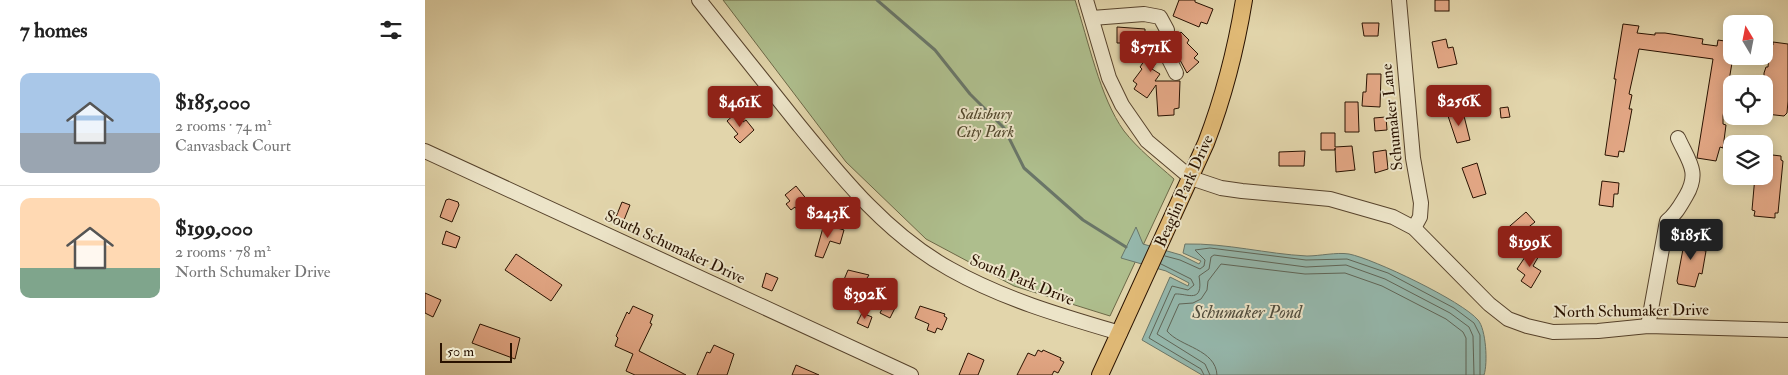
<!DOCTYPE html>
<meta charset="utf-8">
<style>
:root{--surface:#fff;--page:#f6f6f6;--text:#222;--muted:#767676;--line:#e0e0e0;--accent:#8f2418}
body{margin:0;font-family:"IM FELL Double Pica",serif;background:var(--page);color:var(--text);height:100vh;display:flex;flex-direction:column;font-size:19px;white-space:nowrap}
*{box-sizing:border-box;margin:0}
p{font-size:16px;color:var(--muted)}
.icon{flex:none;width:28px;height:28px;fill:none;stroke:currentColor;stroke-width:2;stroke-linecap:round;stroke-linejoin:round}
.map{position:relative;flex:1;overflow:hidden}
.drawer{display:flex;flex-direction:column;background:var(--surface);width:425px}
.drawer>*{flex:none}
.needle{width:32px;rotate:350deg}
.fabs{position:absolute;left:1298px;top:15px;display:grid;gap:10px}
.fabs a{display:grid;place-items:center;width:50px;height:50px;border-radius:10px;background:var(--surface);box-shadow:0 2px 12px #0003;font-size:25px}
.scale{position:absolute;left:15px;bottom:12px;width:72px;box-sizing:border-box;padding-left:5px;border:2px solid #291201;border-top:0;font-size:14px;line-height:18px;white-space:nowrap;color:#291201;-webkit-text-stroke:4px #ece4c8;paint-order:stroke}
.price{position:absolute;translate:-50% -42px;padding:0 11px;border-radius:5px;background:var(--accent);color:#fff;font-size:16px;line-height:32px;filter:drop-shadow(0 1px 2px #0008)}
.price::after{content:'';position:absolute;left:50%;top:30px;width:15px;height:11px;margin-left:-8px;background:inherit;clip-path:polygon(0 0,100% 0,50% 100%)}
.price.current{background:#222;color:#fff}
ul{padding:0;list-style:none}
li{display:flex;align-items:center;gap:15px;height:125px;padding:0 20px}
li+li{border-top:1px solid var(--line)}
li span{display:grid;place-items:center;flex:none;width:140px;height:100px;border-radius:10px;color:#555}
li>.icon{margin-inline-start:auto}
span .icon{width:60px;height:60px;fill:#fffc;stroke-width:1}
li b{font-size:21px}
h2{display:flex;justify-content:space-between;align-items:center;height:60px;padding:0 20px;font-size:21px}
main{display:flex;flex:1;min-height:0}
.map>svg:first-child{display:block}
.green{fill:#aebe8d;stroke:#6c6847}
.water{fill:#95b8ad;stroke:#6a7668}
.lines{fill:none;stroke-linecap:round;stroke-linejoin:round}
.shore{stroke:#5f6557;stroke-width:1}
.stream{stroke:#6a7668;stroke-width:3}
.building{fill:#e3a785;stroke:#291201}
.minor-casing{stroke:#57432c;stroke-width:16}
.major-casing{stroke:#291201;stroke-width:18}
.minor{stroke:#ece4c8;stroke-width:14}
.major{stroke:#e1ba76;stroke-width:16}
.labels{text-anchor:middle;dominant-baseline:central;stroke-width:4;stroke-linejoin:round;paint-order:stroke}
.park-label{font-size:16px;font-style:italic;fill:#51462b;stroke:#ece4c8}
.street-label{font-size:16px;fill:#291201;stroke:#ece4c8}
.water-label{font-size:18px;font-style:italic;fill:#4f4c3d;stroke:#ece4c8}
</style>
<main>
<section class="drawer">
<h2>7 homes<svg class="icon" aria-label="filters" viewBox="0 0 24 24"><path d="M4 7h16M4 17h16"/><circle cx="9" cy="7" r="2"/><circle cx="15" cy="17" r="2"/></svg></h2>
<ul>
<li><span style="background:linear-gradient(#a9c7e8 60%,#9aa5b1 0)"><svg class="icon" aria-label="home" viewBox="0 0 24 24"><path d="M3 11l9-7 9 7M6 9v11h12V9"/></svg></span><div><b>$185,000</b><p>2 rooms · 74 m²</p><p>Canvasback Court</p></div></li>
<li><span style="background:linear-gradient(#ffd9b3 70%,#7fa58c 0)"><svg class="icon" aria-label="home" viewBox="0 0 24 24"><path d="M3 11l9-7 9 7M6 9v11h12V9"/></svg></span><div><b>$199,000</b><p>2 rooms · 78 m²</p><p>North Schumaker Drive</p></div></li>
</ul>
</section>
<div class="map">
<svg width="1363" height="375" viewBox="0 0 1363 375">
<rect width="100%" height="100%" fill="#e2d5ab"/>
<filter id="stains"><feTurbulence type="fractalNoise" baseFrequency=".004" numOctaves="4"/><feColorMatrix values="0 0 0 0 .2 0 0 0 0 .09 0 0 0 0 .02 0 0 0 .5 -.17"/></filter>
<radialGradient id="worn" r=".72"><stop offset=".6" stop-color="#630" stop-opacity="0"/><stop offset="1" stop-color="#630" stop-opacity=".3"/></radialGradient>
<path class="green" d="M298 0H650C663 39 675 98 699 131 713 149 732 164 749 179L685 316 589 286 501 239 421 162Z"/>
<path class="water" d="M711 227 718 244 756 255 774 264 776 261 758 253 760 244C802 243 841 254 882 256 895 256 911 252 924 254 949 259 1037 301 1053 320 1061 329 1063 363 1059 375H777L717 340 745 277 763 286 764 283 741 271 696 258Z"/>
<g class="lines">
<g class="shore">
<polyline points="740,256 755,260 775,269 779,266 780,260 770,250 785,248 881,260 922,259 963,273 1029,308 1049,323 1055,335 1055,375"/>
<polyline points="736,264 766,279 769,285 763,290 747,286 724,338 776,369 779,375"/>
<path d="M785 375 780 364 732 334 750 294C762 293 779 305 774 276L784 269 786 257 789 255 881 267 921 265 960 279 1025 313 1044 327 1048 336 1049 375"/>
<path d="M792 375C791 349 755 347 742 331L754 304 768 303 776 299 782 290 783 281 796 264 880 274 920 273 957 286 1021 319 1038 332 1041 338V375"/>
</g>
<polyline class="stream" points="452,0 510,50 545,94 579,128 599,168 658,220 701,247"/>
</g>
<g class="building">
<polygon points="754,0 770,0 770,2 788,9 782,24 776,22 774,27 748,16"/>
<rect x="1010" y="0" width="14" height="11"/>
<polygon points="937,23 954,23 953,36 939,36"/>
<polygon points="1198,24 1214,26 1212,33 1230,35 1230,33 1240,33 1278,39 1277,44 1292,46 1293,40 1306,42 1306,56 1308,57 1298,116 1298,124 1301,125 1298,148 1295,147 1291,161 1272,158 1288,59 1214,49 1204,94 1207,95 1204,109 1207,109 1199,152 1194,151 1193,157 1180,155 1191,79 1189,79"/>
<polygon points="692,27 720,29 720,39 727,39 726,59 731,63 727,69 735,74 730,81 755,81 754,108 749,109 749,115 733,116 731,85 722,98 709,89 712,84 708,81 717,69 715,67 726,51 713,51 713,47 699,47 699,43 692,43"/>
<polygon points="756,32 764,40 762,43 773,54 769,58 774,62 762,73 749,49 752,45 749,42 750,37"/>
<polygon points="1021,39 1023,48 1028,47 1032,64 1013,68 1007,42"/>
<polygon points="1348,42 1363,44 1363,101 1362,113 1359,116 1341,114 1339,111 1339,73 1341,67 1343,67 1345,45 1348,45"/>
<polygon points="942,74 956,74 955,107 937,106 938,92 941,92"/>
<polygon points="920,102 933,102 934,132 920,132"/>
<polygon points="1083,107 1085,117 1076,118 1075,108"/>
<polygon points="1038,112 1045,140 1032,143 1023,116"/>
<polygon points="311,113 318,122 321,120 329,130 315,143 309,137 313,134 302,121"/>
<polygon points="961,117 962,130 950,131 949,118"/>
<polygon points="896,133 910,133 910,147 927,146 930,170 911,172 910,148 910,150 896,150"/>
<polygon points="961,150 963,169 950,173 948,152"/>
<polygon points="880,151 879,166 854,166 854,152"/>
<polygon points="1339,154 1356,156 1356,160 1358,161 1353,213 1350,213 1350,218 1329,216 1330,211 1327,210 1330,176 1339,176"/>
<polygon points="1052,163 1061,194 1048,198 1037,168"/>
<polygon points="1177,181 1194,183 1193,194 1189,194 1188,207 1174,205"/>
<polygon points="371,186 387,206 376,215 370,207 366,210 361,204 365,201 360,195"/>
<polygon points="24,199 33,202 34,205 27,222 15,217 21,200"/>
<polygon points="197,202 205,205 197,225 189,222"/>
<polygon points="1101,212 1110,222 1086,241 1078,232"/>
<polygon points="399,224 419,230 415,244 405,241 398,258 390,256"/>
<polygon points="21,231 35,237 31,248 17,244"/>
<polygon points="1261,233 1278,236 1276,250 1281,251 1277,274 1274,273 1270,287 1253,284 1252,281"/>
<polygon points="1106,248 1115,254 1108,266 1116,271 1106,288 1096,281 1100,275 1092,269"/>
<polygon points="91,254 137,285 126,301 80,270"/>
<polygon points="423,270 444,275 442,278 457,286 453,297 436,290 435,295 427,292 429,287 418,282"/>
<polygon points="341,273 353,278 347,291 337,287"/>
<polygon points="0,293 16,300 8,317 0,313"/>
<polygon points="460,303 470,308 465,318 455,313"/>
<polygon points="208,306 228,315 225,323 227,324 214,351 261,375 210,375 201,371 208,354 190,346 193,338 191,336 202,312 204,314"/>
<polygon points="495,306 520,314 519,316 522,318 517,330 512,328 510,333 502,330 504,324 490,318"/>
<polygon points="437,313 447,317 443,328 432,323"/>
<polygon points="55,324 95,338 90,359 47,343"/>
<polygon points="289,345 309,354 302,375 272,375 282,352 285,353"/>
<polygon points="613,350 617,352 618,350 636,358 635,360 639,362 633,373 629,371 627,375 592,375 603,353 610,356"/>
<polygon points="543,353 559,360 553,375 534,375"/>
<polygon points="371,365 394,375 367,375"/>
</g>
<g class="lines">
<defs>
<g id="minor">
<path d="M274 0C307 41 340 83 373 124 417 178 463 235 525 269 578 299 637 316 695 333"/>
<polyline points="661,0 684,78 697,105 722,141 766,178 796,188 817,191 905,199 968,217 989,228 1064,304 1083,319 1102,326 1128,332 1173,331 1223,326 1363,330"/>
<polyline points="974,0 988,158 996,203 995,217 989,228"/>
<polyline points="667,18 719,14 735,17 742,30 739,49 751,73"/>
<polyline points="0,151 486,375"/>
<path d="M1223 326 1242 221C1251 214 1255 206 1261 196 1275 172 1264 162 1253 138"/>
</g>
<path id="major" d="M675 375 781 143C799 96 811 49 819 0"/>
</defs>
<use href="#minor" class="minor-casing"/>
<use href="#major" class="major-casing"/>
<use href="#minor" class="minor"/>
<use href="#major" class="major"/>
</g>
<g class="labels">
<g class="park-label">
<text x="560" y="114">Salisbury<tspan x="560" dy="18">City Park</tspan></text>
</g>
<g class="street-label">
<text transform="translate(967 117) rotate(-96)">Schumaker Lane</text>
<text transform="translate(759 191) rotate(-66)">Beaglin Park Drive</text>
<text transform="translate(250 247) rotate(25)">South Schumaker Drive</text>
<text transform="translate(597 280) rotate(22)">South Park Drive</text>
<text transform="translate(1206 311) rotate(-1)">North Schumaker Drive</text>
</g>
<g class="water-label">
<text x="822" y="312">Schumaker Pond</text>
</g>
</g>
<rect width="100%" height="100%" filter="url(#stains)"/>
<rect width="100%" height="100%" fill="url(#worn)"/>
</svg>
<div class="fabs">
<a><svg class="needle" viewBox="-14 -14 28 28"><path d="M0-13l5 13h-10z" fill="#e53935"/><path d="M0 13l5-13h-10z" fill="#767676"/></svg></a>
<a><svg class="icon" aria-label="locate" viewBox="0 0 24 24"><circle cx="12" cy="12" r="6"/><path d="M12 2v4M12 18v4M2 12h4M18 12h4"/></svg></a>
<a><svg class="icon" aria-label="layers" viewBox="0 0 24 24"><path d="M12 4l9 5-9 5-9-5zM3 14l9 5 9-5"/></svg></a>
</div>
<div class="scale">50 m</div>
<b class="price" style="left:726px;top:73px">$571K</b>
<b class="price" style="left:1034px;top:127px">$256K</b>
<b class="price" style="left:315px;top:128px">$461K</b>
<b class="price" style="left:403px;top:239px">$243K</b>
<b class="price current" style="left:1266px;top:261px">$185K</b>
<b class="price" style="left:1105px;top:268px">$199K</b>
<b class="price" style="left:440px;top:320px">$392K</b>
</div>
</main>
